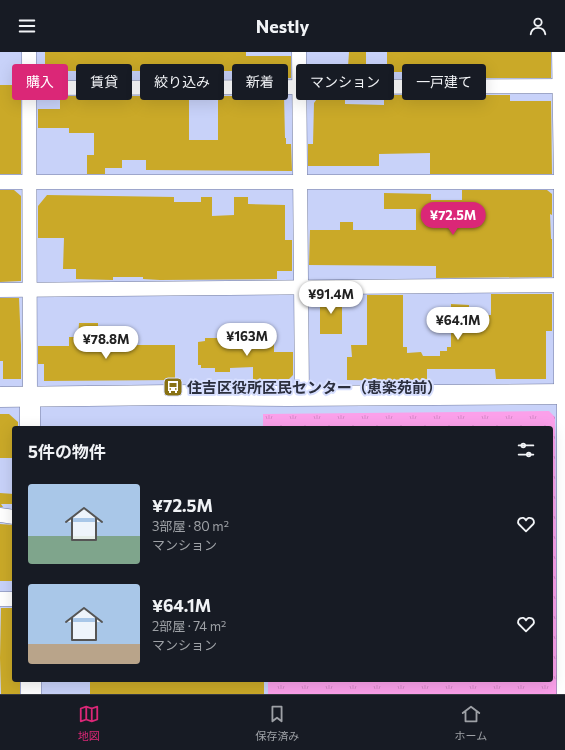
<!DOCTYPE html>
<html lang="ja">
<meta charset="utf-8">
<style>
:root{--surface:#171b24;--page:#20242c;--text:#f1f3f6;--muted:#9ea1a6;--line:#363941;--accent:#db2777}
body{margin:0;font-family:Commissioner,"Noto Sans JP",sans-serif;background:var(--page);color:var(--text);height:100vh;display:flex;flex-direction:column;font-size:15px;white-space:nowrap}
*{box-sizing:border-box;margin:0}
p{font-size:13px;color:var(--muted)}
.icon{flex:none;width:22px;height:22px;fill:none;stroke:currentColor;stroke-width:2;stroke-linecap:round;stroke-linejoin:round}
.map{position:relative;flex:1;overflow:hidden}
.drawer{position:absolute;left:12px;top:374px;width:541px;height:256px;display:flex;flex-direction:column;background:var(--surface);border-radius:4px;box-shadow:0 4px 16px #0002}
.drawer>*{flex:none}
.top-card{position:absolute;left:12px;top:12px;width:541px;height:36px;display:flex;gap:8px}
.price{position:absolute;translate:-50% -34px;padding:0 9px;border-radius:14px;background:#fff;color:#222;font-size:13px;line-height:26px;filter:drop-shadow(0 1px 2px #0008)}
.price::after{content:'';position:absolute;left:50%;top:24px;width:12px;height:9px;margin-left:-6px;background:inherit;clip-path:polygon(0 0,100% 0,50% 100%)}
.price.on{background:var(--accent);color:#fff}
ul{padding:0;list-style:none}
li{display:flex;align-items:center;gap:12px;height:100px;padding:0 16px}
li span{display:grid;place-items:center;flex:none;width:112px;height:80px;border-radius:4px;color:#555}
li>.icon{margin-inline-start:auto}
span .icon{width:48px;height:48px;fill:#fffc;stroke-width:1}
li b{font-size:17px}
h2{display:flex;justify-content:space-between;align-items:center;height:48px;padding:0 16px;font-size:17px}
.pill{padding:0 14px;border-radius:4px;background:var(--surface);box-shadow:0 4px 16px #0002;font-size:14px;line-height:36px}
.pill.on{background:var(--accent);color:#fff}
header{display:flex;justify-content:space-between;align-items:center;height:52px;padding:0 16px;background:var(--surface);font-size:18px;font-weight:700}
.tab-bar{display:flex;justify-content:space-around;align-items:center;height:56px;border-top:1px solid var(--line);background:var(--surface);font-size:11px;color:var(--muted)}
.tab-bar a{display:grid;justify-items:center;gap:2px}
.tab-bar .on{color:var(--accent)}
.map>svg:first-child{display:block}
.park{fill:url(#park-tufts)}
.building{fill:#caa928}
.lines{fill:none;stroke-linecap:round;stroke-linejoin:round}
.street-casing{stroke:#727b9f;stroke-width:15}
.secondary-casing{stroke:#727b9f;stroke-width:21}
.street{stroke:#fff;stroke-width:14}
.secondary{stroke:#fff;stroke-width:20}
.labels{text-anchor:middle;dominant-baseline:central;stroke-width:4;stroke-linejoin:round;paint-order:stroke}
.poi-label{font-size:15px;font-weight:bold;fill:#2b2f3e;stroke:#d7dfff;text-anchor:start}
</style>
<header><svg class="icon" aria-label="menu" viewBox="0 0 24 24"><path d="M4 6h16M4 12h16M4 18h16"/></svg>Nestly<svg class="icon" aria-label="person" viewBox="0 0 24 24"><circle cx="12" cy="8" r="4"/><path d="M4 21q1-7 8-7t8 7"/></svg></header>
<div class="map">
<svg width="565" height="642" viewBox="0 0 565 642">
<defs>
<pattern id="park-tufts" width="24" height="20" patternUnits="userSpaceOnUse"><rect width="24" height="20" fill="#fba0ea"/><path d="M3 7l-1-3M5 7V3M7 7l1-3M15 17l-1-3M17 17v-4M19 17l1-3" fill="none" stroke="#d78aca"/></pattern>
</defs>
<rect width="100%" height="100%" fill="#c8d2f9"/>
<polygon class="park" points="549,359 555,365 557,642 268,642 268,628 551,628 551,376 263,376 263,362"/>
<g class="building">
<polygon points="45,0 246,0 246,4 291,4 291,26 255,27 255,19 45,19"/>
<polygon points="349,0 366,0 366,15 348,15"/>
<polygon points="387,0 551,0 551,26 473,26 473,20 450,20 450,18 416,18 416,26 405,26 405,20 387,20"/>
<rect x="0" y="33" width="21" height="89"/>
<polygon points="345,43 345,52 384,53 384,43 510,43 510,49 551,49 552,122 430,122 430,101 379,102 379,114 308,114 308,92 313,92 314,51 319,44"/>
<polygon points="60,44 172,44 173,45 189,45 189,88 218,88 218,44 284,44 285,86 286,86 286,92 291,92 292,119 146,118 146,108 122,108 122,116 105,116 105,122 87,122 87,103 94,103 94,81 69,81 69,76 38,76 38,57 60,57"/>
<polygon points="0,138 14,138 21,144 21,229 0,230"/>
<polygon points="462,138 547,138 552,142 552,163 550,162 551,187 552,187 552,225 436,226 436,214 309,213 310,178 340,178 340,170 353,170 353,178 416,178 416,157 384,157 384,141 431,142 431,148 462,148"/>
<polygon points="47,143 174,145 174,150 201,150 201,145 212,145 212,164 234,163 234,145 248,145 248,152 285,153 285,188 292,188 292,219 277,219 277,227 160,228 143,227 143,225 113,225 113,228 76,227 76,217 63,217 64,186 38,186 38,154"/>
<polygon points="491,242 552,242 552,279 546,279 546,327 496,327 495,317 427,317 427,329 347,328 347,305 352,305 351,293 367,293 367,243 403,243 403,295 407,295 407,301 421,300 423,304 440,304 440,299 447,299 447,295 451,295 451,252 469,253 469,263 491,263"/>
<polygon points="342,243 342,282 320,282 320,244"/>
<polygon points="0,246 19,246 21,293 21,327 3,327 3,309 0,309"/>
<polygon points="79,271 98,271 98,283 104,283 104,293 175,293 175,328 44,329 44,312 38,312 38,294 69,294 69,285 78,285"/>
<polygon points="255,283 274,283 274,300 293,300 293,323 287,329 253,329 253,315 230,316 230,320 215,320 215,316 201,316 201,313 198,313 198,290 205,289 205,286 255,286"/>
<polygon points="0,362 9,362 18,370 18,376 14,376 14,406 0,406"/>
<polygon points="0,441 14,442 14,452 1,452 3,455 0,455"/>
<polygon points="0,472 14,473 14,529 0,529"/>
<polygon points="1,556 14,556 14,628 20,628 20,642 1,642 0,606"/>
<rect x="90" y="628" width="174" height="14"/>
</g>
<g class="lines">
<defs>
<g id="street">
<polyline points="29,0 30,345"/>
<polyline points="299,0 302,344"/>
<polyline points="29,36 565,34"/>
<polyline points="0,130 565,130"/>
<polyline points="0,238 565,233"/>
<polyline points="0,463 14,465"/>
<polyline points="0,547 14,547"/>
<polyline points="564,642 564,342"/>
</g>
<g id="secondary">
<polyline points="562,0 564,130 564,342"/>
<polyline points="0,345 173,343 288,344 565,342"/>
<polyline points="30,345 30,376"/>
<polyline points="31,628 31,642"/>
</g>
</defs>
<use href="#street" class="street-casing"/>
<use href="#secondary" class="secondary-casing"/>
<use href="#street" class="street"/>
<use href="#secondary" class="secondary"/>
</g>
<defs>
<symbol id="bus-square" viewBox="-11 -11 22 22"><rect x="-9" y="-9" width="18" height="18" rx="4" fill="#887113" stroke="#d7dfff"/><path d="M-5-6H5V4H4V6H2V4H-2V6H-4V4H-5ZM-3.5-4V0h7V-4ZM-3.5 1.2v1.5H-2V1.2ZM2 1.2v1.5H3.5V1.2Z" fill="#fff"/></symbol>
</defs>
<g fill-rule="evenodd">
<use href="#bus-square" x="162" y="324" width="22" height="22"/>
</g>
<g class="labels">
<g class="poi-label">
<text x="187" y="335">住吉区役所区民センター（恵楽苑前）</text>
</g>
</g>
</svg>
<b class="price on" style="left:453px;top:184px">¥72.5M</b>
<b class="price" style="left:331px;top:263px">¥91.4M</b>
<b class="price" style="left:458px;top:289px">¥64.1M</b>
<b class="price" style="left:247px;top:305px">¥163M</b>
<b class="price" style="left:106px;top:308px">¥78.8M</b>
<div class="top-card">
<a class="pill on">購入</a>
<a class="pill">賃貸</a>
<a class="pill">絞り込み</a>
<a class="pill">新着</a>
<a class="pill">マンション</a>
<a class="pill">一戸建て</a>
</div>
<section class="drawer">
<h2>5件の物件<svg class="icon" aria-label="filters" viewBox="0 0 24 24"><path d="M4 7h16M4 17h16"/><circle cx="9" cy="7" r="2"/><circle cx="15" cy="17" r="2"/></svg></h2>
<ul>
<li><span style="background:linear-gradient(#a9c7e8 65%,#7fa58c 0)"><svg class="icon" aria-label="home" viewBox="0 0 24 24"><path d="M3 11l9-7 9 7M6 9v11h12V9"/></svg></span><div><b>¥72.5M</b><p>3部屋 · 80 m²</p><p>マンション</p></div><svg class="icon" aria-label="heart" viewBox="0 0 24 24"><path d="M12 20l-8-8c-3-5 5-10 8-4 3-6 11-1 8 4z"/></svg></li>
<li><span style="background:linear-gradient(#a9c7e8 75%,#b9a48a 0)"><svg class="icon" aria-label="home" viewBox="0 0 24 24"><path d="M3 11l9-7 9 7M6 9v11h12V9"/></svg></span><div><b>¥64.1M</b><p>2部屋 · 74 m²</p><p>マンション</p></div><svg class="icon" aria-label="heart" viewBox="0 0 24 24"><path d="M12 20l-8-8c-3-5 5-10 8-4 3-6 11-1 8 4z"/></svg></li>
</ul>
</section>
</div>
<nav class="tab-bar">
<a class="on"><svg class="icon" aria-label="map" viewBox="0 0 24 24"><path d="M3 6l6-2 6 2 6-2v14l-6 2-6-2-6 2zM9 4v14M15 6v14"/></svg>地図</a>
<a><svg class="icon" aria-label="saved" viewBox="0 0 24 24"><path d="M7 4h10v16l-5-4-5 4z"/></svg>保存済み</a>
<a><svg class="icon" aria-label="home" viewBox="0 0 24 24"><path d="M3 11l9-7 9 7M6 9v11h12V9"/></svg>ホーム</a>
</nav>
